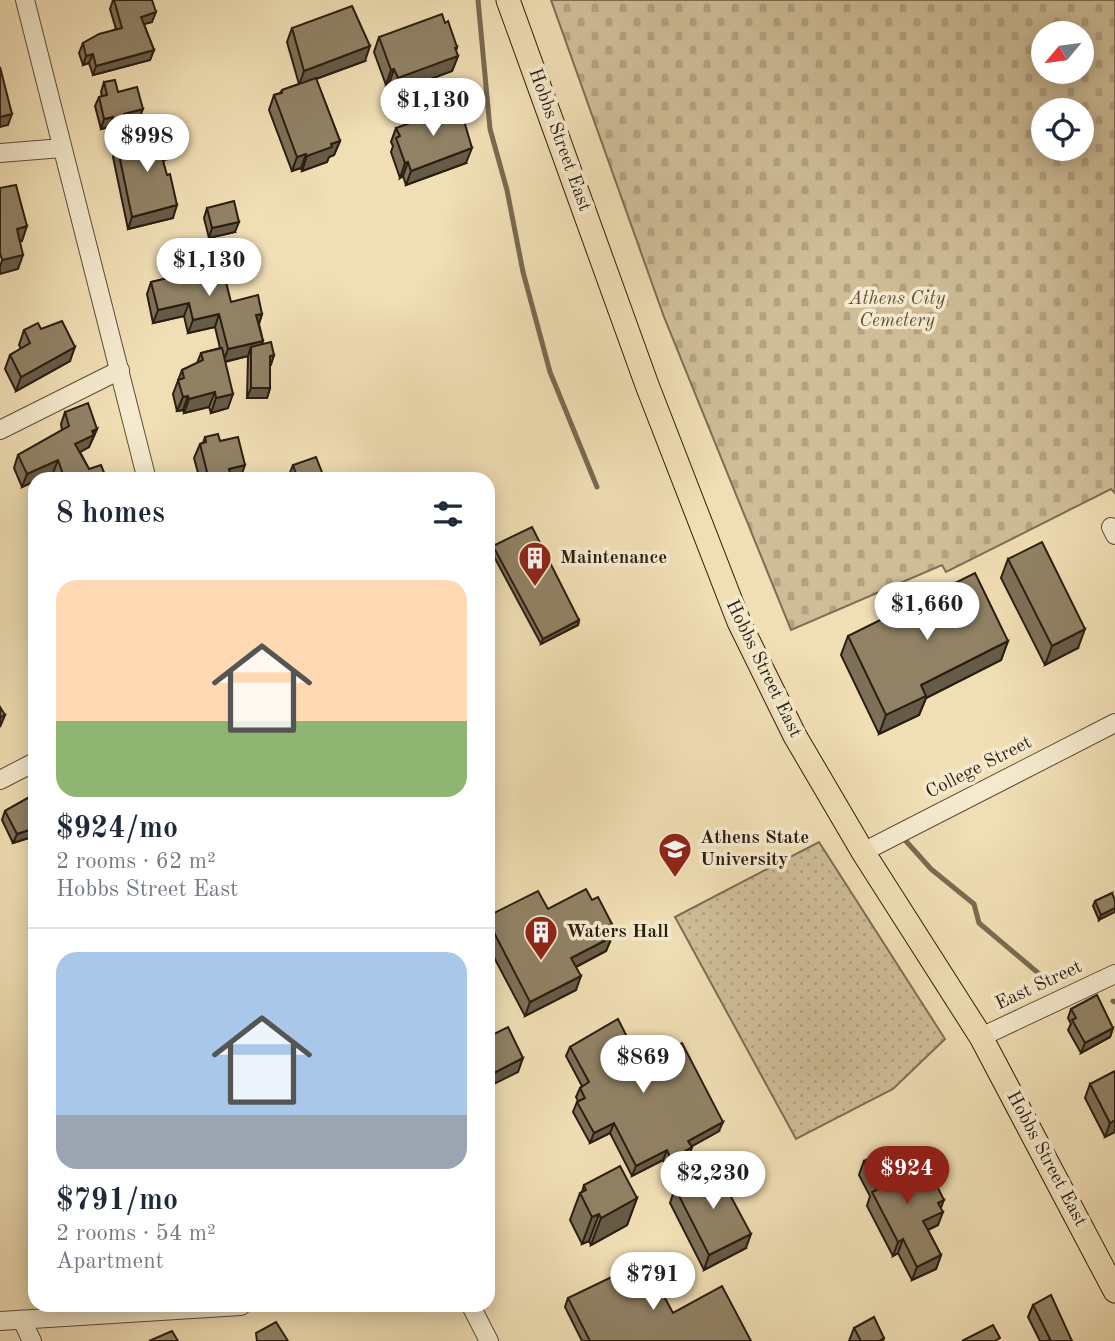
<!DOCTYPE html>
<meta charset="utf-8">
<style>
:root{--surface:#fff;--page:#f2f2f3;--text:#1f2937;--muted:#747a83;--line:#e0e1e3;--accent:#8f2418}
body{margin:0;font-family:"Old Standard TT",serif;background:var(--page);color:var(--text);height:100vh;display:flex;flex-direction:column;font-size:26px;white-space:nowrap}
*{box-sizing:border-box;margin:0}
p{font-size:23px;color:var(--muted)}
.icon{flex:none;width:38px;height:38px;fill:none;stroke:currentColor;stroke-width:2;stroke-linecap:round;stroke-linejoin:round}
.map{position:relative;flex:1;overflow:hidden}
.panel{position:absolute;left:28px;top:472px;width:467px;height:840px;display:flex;flex-direction:column;background:var(--surface);border-radius:21px;box-shadow:0 4px 18px #0003}
.panel>*{flex:none}
.needle{width:46px;rotate:241deg}
.controls{position:absolute;left:1031px;top:21px;display:grid;gap:14px}
.controls a{display:grid;place-items:center;width:63px;height:63px;border-radius:50%;background:var(--surface);box-shadow:0 4px 18px #0003;font-size:35px}
.price{position:absolute;translate:-50% -60px;padding:0 16px;border-radius:24px;background:#fff;color:#222;font-size:23px;line-height:46px;filter:drop-shadow(0 2px 4px #0008)}
.price::after{content:'';position:absolute;left:50%;top:42px;width:21px;height:16px;margin-left:-10px;background:inherit;clip-path:polygon(0 0,100% 0,50% 100%)}
.price.selected{background:var(--accent);color:#fff}
ul{padding:0;list-style:none}
li{display:grid;align-content:center;gap:14px;height:371px;padding:0 28px}
li+li{border-top:2px solid var(--line)}
li span{display:grid;place-items:center;height:217px;border-radius:21px;color:#555}
li>.icon{margin-inline-start:auto}
span .icon{width:126px;height:126px;fill:#fffc;stroke-width:1}
li b{font-size:30px}
h2{display:flex;justify-content:space-between;align-items:center;height:84px;padding:0 28px;font-size:30px}
.map>svg:first-child{display:block}
.grass{fill:url(#grass-dots);stroke:#7d6e54;stroke-width:2}
.cemetery{fill:url(#cemetery-stones);stroke:#7d6e54;stroke-width:2;fill-rule:evenodd}
.lines{fill:none;stroke-linecap:round;stroke-linejoin:round}
.stream{stroke:#796a51;stroke-width:5}
.minor-casing{stroke:#5c4e39;stroke-width:20}
.major-casing{stroke:#2b1e10;stroke-width:25}
.minor{stroke:#f5eace;stroke-width:18}
.major{stroke:#f0deb4;stroke-width:23}
.wall{fill:#7d7057;stroke:#2b1e10;stroke-width:2}
.shaded-wall{fill:#665b47;stroke:#2b1e10;stroke-width:2}
.building{fill:#918265;stroke:#2b1e10;stroke-width:2}
.labels{text-anchor:middle;dominant-baseline:central;stroke-width:7;stroke-linejoin:round;paint-order:stroke}
.street-label{font-size:19px;fill:#2b1e10;stroke:#f5eace}
.park-label{font-size:19px;font-style:italic;fill:#5c4e39;stroke:#f5eace}
.poi-label{font-size:19px;font-weight:bold;fill:#2b1e10;stroke:#f5eace;text-anchor:start}
</style>
<div class="map">
<svg width="1115" height="1341" viewBox="0 0 1115 1341">
<defs>
<pattern id="grass-dots" width="8" height="8" patternUnits="userSpaceOnUse" patternTransform="scale(1.75)"><rect width="8" height="8" fill="#cfbd98"/><path d="M2 2h.1M6 6h.1" fill="none" stroke="#b2a282" stroke-width="1.8" stroke-linecap="round"/></pattern>
<pattern id="cemetery-stones" width="16" height="16" patternUnits="userSpaceOnUse" patternTransform="scale(1.75)"><rect width="16" height="16" fill="#cfbd98"/><path d="M2 7V4a2 2 0 0 1 4 0v3zM10 15v-3a2 2 0 0 1 4 0v3z" fill="#b2a282"/></pattern>
</defs>
<rect width="100%" height="100%" fill="#f0deb4"/>
<filter id="stains"><feTurbulence type="fractalNoise" baseFrequency=".00286" numOctaves="4"/><feColorMatrix values="0 0 0 0 .2 0 0 0 0 .09 0 0 0 0 .02 0 0 0 .5 -.17"/></filter>
<radialGradient id="worn" r=".72"><stop offset=".6" stop-color="#630" stop-opacity="0"/><stop offset="1" stop-color="#630" stop-opacity=".3"/></radialGradient>
<polygon class="grass" points="819,842 945,1039 893,1089 796,1139 675,917"/>
<path class="cemetery" d="M551 0H1115V493L1111 489 946 572 942 565 791 630 664 317ZM1043 33H1082V72H1043ZM1043 110H1082V149H1043Z"/>
<g class="lines">
<g class="stream">
<polyline points="478,0 490,129 507,190 523,272 550,372 597,487"/>
<polyline points="905,840 931,869 974,904 979,923 1050,983"/>
<polyline points="1113,1001 1115,1002"/>
</g>
<defs>
<g id="minor">
<polyline points="25,0 147,480"/>
<polyline points="0,153 62,148"/>
<polyline points="0,430 120,370"/>
<polyline points="1111,527 1115,535"/>
<polyline points="0,780 35,762"/>
<polyline points="863,852 1115,723"/>
<polyline points="981,1037 1115,974"/>
<polyline points="471,1306 489,1341"/>
<polyline points="22,1320 32,1341"/>
<polyline points="0,1321 241,1306"/>
</g>
<polyline id="major" points="508,0 647,385 739,622 795,736 863,852 981,1037 1115,1291"/>
</defs>
<use href="#minor" class="minor-casing"/>
<use href="#major" class="major-casing"/>
<use href="#minor" class="minor"/>
<use href="#major" class="major"/>
</g>
<g class="wall">
<polygon points="113,0 152,0 152,22 144,24 154,50 150,60 93,75 89,63 83,65 79,53 83,43 116,29 110,9"/>
<polygon points="445,23 457,47 456,51 458,56 452,71 393,93 389,84 386,85 374,52 379,37"/>
<polygon points="292,28 365,61 316,79 340,141 334,155 329,157 327,162 302,171 301,168 292,171 269,110 274,95 280,93 282,90 299,84 287,42"/>
<polygon points="104,82 118,92 139,119 125,122 122,129 110,132 109,127 101,129 95,106 99,97 102,96 101,92"/>
<polygon points="396,128 466,163 406,185 403,176 400,178 391,152 393,146 391,142"/>
<polygon points="117,145 168,159 163,160 173,218 128,229 113,157"/>
<polygon points="207,208 235,232 209,238 204,218"/>
<polygon points="172,255 208,266 231,302 262,314 259,324 263,341 261,344 274,355 270,365 270,388 267,398 247,398 248,356 225,362 228,408 211,413 209,407 184,413 183,410 177,411 173,394 182,370 197,363 201,353 220,348 215,327 188,333 184,316 153,323 147,294 151,282 169,278 167,267"/>
<polygon points="41,329 70,361 16,391 5,369 10,355 21,349 19,345 24,330"/>
<polygon points="65,412 97,429 89,447 80,452 89,469 107,480 56,480 53,473 35,480 35,481 22,487 14,468 18,455 62,430 61,424"/>
<polygon points="205,437 220,441 240,479 200,480 194,458 200,444 203,443"/>
<polygon points="293,465 325,480 291,480 289,475"/>
<polygon points="493,546 579,620 578,625 541,644 491,551"/>
<polygon points="1008,559 1078,648 1045,665 1001,578"/>
<polygon points="848,636 1008,641 1001,660 926,698 919,715 879,734 841,655"/>
<polygon points="35,794 35,842 32,837 13,843 2,820 5,811"/>
<polygon points="1112,893 1099,920 1093,906 1095,901"/>
<polygon points="592,900 612,924 609,932 612,937 606,951 576,967 576,990 525,1016 488,946 488,916 548,909"/>
<polygon points="1071,1009 1113,1028 1110,1037 1081,1053 1068,1030 1071,1024 1068,1018"/>
<polygon points="570,1047 641,1065 719,1131 692,1146 689,1156 668,1168 663,1160 632,1176 610,1133 590,1143 573,1112 577,1102 578,1101 576,1097 580,1088 582,1086 566,1056"/>
<polygon points="1090,1084 1115,1132 1105,1137 1085,1098"/>
<polygon points="864,1161 904,1183 928,1183 941,1208 938,1225 928,1230 941,1255 936,1269 912,1280 898,1253 893,1256 867,1206 870,1196 859,1175"/>
<polygon points="584,1185 637,1198 627,1225 591,1245 589,1241 582,1244 570,1220 580,1193 582,1192"/>
<polygon points="675,1188 746,1248 704,1270 670,1203"/>
<polygon points="568,1298 673,1313 751,1341 582,1341 565,1307"/>
<polygon points="1033,1305 1072,1341 1040,1341 1028,1317"/>
<polygon points="854,1328 884,1338 883,1341 849,1341"/>
</g>
<g class="shaded-wall">
<polygon points="156,12 152,22 137,26 141,17"/>
<polygon points="370,46 365,61 299,85 304,71"/>
<polygon points="457,47 453,58 458,56 452,71 393,93 398,78"/>
<polygon points="154,50 150,60 93,75 96,66"/>
<polygon points="93,54 89,63 83,65 86,56"/>
<polygon points="394,69 389,84 386,85 391,70"/>
<polygon points="143,109 139,119 125,122 122,129 110,132 114,122 124,114"/>
<polygon points="12,114 8,125 0,127 0,117"/>
<polygon points="113,117 109,127 101,129 104,119"/>
<polygon points="340,141 334,155 329,157 327,162 302,171 307,156 331,144"/>
<polygon points="173,147 168,159 155,162 160,150"/>
<polygon points="472,148 466,163 406,185 411,171"/>
<polygon points="306,154 301,168 292,171 297,157"/>
<polygon points="408,162 403,176 400,178 405,163"/>
<polygon points="177,205 173,218 128,229 132,217"/>
<polygon points="239,222 235,232 209,238 212,228"/>
<polygon points="27,226 22,241 11,243 17,229"/>
<polygon points="23,255 18,269 0,274 0,267 2,260"/>
<polygon points="189,303 184,316 153,323 158,310"/>
<polygon points="219,314 215,327 188,333 193,320"/>
<polygon points="262,314 258,326 256,315"/>
<polygon points="263,341 258,354 251,347 248,356 223,362 228,349"/>
<polygon points="75,347 70,361 16,391 21,377"/>
<polygon points="274,355 271,365 266,366 270,356"/>
<polygon points="251,388 270,388 267,398 247,398"/>
<polygon points="215,392 209,407 184,413 189,399"/>
<polygon points="233,394 228,408 211,413 216,398"/>
<polygon points="188,396 183,410 177,411 183,397"/>
<polygon points="97,429 89,447 71,457 75,444"/>
<polygon points="58,460 53,473 39,480 35,480 35,481 22,487 27,474"/>
<polygon points="245,465 240,479 220,480 229,469"/>
<polygon points="579,620 578,625 541,644 543,639"/>
<polygon points="1085,629 1078,648 1045,665 1052,646"/>
<polygon points="1008,641 1001,660 926,698 919,715 879,734 886,715 921,685"/>
<polygon points="5,715 0,727 0,717"/>
<polygon points="35,828 32,837 13,843 17,834"/>
<polygon points="1115,908 1115,912 1099,920 1101,915"/>
<polygon points="612,937 606,951 566,972 571,958"/>
<polygon points="581,976 576,990 525,1016 530,1002"/>
<polygon points="1113,1028 1110,1037 1081,1053 1085,1043"/>
<polygon points="523,1058 518,1072 488,1087 488,1076"/>
<polygon points="1115,1120 1115,1132 1105,1137 1110,1123"/>
<polygon points="723,1122 719,1131 685,1150 688,1141"/>
<polygon points="614,1123 610,1133 590,1143 594,1133"/>
<polygon points="692,1147 689,1156 668,1168 671,1159"/>
<polygon points="667,1150 663,1160 632,1176 636,1166"/>
<polygon points="637,1198 627,1225 591,1245 601,1218"/>
<polygon points="944,1200 939,1213 943,1212 938,1225 918,1234 923,1221 938,1203"/>
<polygon points="599,1214 589,1241 582,1244 592,1217"/>
<polygon points="751,1234 746,1248 704,1270 709,1255"/>
<polygon points="903,1239 898,1253 893,1256 898,1242"/>
<polygon points="941,1255 936,1269 912,1280 917,1267"/>
</g>
<g class="building">
<polygon points="114,0 152,0 156,12 141,17 154,50 96,66 93,54 86,56 83,43 99,34 122,28"/>
<polygon points="352,6 370,46 304,71 292,28"/>
<polygon points="442,14 445,23 448,21 457,47 455,48 458,56 398,78 394,69 391,70 379,37"/>
<polygon points="0,67 12,114 0,117"/>
<polygon points="316,78 340,141 331,144 332,147 307,156 306,154 297,157 274,95 282,93 282,90"/>
<polygon points="115,80 118,92 137,87 143,109 124,114 126,119 114,122 113,117 104,119 99,97 107,95 104,82"/>
<polygon points="456,106 460,115 462,114 472,148 411,171 408,162 405,163 396,138 400,136 396,128"/>
<polygon points="169,130 173,147 160,150 167,175 170,174 177,205 132,217 117,145"/>
<polygon points="16,185 27,226 17,229 23,255 2,260 0,253 0,188"/>
<polygon points="234,201 239,222 212,228 207,208"/>
<polygon points="204,248 208,266 221,262 231,302 258,295 262,314 256,315 263,341 228,349 219,314 193,320 189,303 158,310 151,282 172,277 171,274 175,273 172,255"/>
<polygon points="62,321 75,347 21,377 10,355 30,343 24,330 38,323 41,329"/>
<polygon points="271,342 274,355 270,356 270,388 251,388 251,347"/>
<polygon points="222,348 233,394 216,398 215,392 189,399 188,396 183,397 178,380 184,378 182,370 203,360 201,353"/>
<polygon points="88,403 97,429 92,431 94,435 75,444 89,469 101,465 107,480 65,480 58,460 27,474 18,455 69,426 65,412"/>
<polygon points="218,434 220,441 238,437 245,465 229,469 231,477 220,480 209,480 200,444 206,442 205,437"/>
<polygon points="316,457 325,480 298,480 293,465"/>
<polygon points="532,527 579,620 543,639 493,546"/>
<polygon points="1042,542 1085,629 1052,646 1008,559"/>
<polygon points="975,573 1008,641 921,685 926,696 886,715 848,636"/>
<polygon points="0,707 5,715 0,717"/>
<polygon points="35,794 35,828 17,834 5,811"/>
<polygon points="586,889 592,900 598,897 612,924 606,927 612,937 571,958 581,976 530,1002 488,921 488,916 538,891 548,909"/>
<polygon points="1112,893 1115,900 1115,908 1101,915 1095,901"/>
<polygon points="1097,995 1113,1028 1085,1043 1072,1020 1076,1018 1071,1009"/>
<polygon points="618,1019 641,1065 682,1043 723,1122 688,1141 692,1147 671,1159 667,1150 636,1166 614,1123 594,1133 577,1102 585,1098 580,1088 589,1082 570,1047"/>
<polygon points="508,1027 523,1058 488,1076 488,1037"/>
<polygon points="1115,1071 1115,1120 1110,1123 1090,1084"/>
<polygon points="887,1149 904,1183 922,1173 928,1183 934,1180 944,1200 938,1203 943,1212 923,1221 941,1255 917,1267 903,1239 898,1242 872,1192 879,1189 864,1161"/>
<polygon points="620,1166 637,1198 601,1218 599,1214 592,1217 580,1193 586,1190 584,1185"/>
<polygon points="715,1167 751,1234 709,1255 675,1188"/>
<polygon points="645,1261 673,1313 722,1286 751,1341 590,1341 568,1298"/>
<polygon points="1051,1295 1072,1341 1047,1341 1050,1339 1033,1305"/>
<polygon points="874,1317 884,1338 879,1341 861,1341 854,1328"/>
<polygon points="276,1322 288,1341 257,1341 256,1333"/>
<polygon points="993,1325 1000,1338 995,1341 962,1341"/>
<polygon points="172,1331 178,1341 149,1341"/>
</g>
<defs>
<symbol id="building-pin" viewBox="-11 -11 22 30"><path d="M0 17L-7.5 6A9.5 9.5 0 1 1 7.5 6Z" fill="#8f2418" stroke="#f5eace"/><path d="M-4-6H4V6H1V3H-1V6H-4ZM-2.5-4.3h1.7v1.8h-1.7ZM.8-4.3h1.7v1.8H.8ZM-2.5-1h1.7V.8h-1.7ZM.8-1h1.7V.8H.8Z" fill="#fff"/></symbol>
<symbol id="university-pin" viewBox="-11 -11 22 30"><path d="M0 17L-7.5 6A9.5 9.5 0 1 1 7.5 6Z" fill="#8f2418" stroke="#f5eace"/><path d="M0-5L7-2L0 1L-7-2ZM-4 1L0 2.5L4 1V4Q0 6-4 4Z" fill="#fff"/></symbol>
</defs>
<g fill-rule="evenodd">
<use href="#building-pin" x="516" y="539" width="38" height="52"/>
<use href="#university-pin" x="656" y="830" width="38" height="52"/>
<use href="#building-pin" x="522" y="913" width="38" height="52"/>
</g>
<g class="labels">
<g class="street-label">
<text transform="translate(559 140) rotate(70)">Hobbs Street East</text>
<text transform="translate(763 669) rotate(64)">Hobbs Street East</text>
<text transform="translate(979 768) rotate(-27)">College Street</text>
<text transform="translate(1039 986) rotate(-25)">East Street</text>
<text transform="translate(1046 1159) rotate(62)">Hobbs Street East</text>
</g>
<g class="park-label">
<text x="897" y="299">Athens City<tspan x="897" dy="22">Cemetery</tspan></text>
</g>
<g class="poi-label">
<text x="560" y="558">Maintenance</text>
<text x="700" y="838">Athens State<tspan x="700" dy="22">University</tspan></text>
<text x="566" y="932">Waters Hall</text>
</g>
</g>
<rect width="100%" height="100%" filter="url(#stains)"/>
<rect width="100%" height="100%" fill="url(#worn)"/>
</svg>
<div class="controls">
<a><svg class="needle" viewBox="-14 -14 28 28"><path d="M0-13l5 13h-10z" fill="#e53935"/><path d="M0 13l5-13h-10z" fill="#747a83"/></svg></a>
<a><svg class="icon" aria-label="locate" viewBox="0 0 24 24"><circle cx="12" cy="12" r="6"/><path d="M12 2v4M12 18v4M2 12h4M18 12h4"/></svg></a>
</div>
<b class="price" style="left:433px;top:138px">$1,130</b>
<b class="price" style="left:147px;top:174px">$998</b>
<b class="price" style="left:209px;top:298px">$1,130</b>
<b class="price" style="left:927px;top:642px">$1,660</b>
<b class="price" style="left:643px;top:1095px">$869</b>
<b class="price selected" style="left:907px;top:1206px">$924</b>
<b class="price" style="left:713px;top:1211px">$2,230</b>
<b class="price" style="left:653px;top:1312px">$791</b>
<section class="panel">
<h2>8 homes<svg class="icon" aria-label="filters" viewBox="0 0 24 24"><path d="M4 7h16M4 17h16"/><circle cx="9" cy="7" r="2"/><circle cx="15" cy="17" r="2"/></svg></h2>
<ul>
<li><span style="background:linear-gradient(#ffd9b3 65%,#8fb573 0)"><svg class="icon" aria-label="home" viewBox="0 0 24 24"><path d="M3 11l9-7 9 7M6 9v11h12V9"/></svg></span><div><b>$924/mo</b><p>2 rooms · 62 m²</p><p>Hobbs Street East</p></div></li>
<li><span style="background:linear-gradient(#a9c7e8 75%,#9aa5b1 0)"><svg class="icon" aria-label="home" viewBox="0 0 24 24"><path d="M3 11l9-7 9 7M6 9v11h12V9"/></svg></span><div><b>$791/mo</b><p>2 rooms · 54 m²</p><p>Apartment</p></div></li>
</ul>
</section>
</div>
